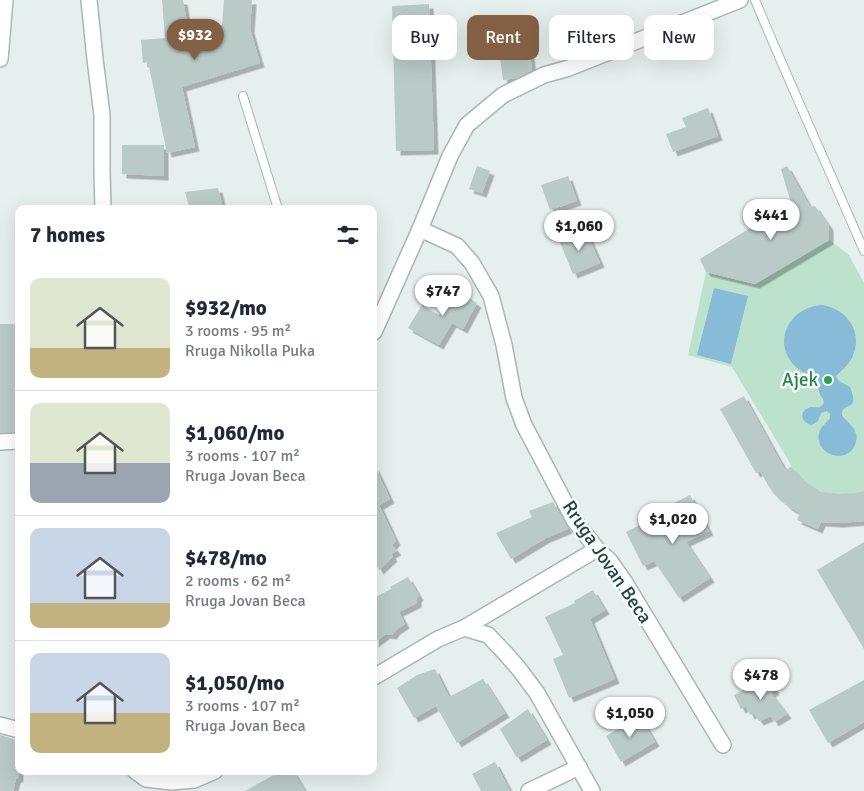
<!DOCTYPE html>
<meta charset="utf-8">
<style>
:root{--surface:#fff;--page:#f6f6f7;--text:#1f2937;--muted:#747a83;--line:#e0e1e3;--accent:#835f44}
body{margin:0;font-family:Signika,sans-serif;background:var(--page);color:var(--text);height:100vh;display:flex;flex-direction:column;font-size:19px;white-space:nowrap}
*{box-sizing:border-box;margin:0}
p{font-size:16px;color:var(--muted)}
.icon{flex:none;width:28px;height:28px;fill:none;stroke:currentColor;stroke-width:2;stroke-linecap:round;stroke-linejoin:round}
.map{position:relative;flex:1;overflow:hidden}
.sheet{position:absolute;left:15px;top:205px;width:362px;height:570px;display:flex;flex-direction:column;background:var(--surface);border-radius:10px;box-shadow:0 5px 20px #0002}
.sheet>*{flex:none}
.hud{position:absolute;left:392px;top:15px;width:396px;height:45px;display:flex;gap:10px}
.price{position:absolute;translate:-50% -42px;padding:0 11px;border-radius:18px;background:#fff;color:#222;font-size:16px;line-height:32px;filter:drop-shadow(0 1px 2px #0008)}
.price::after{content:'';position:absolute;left:50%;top:30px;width:15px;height:11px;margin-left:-8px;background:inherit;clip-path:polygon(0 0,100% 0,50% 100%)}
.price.active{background:var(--accent);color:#fff}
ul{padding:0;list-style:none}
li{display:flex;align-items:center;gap:15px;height:125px;padding:0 15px}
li+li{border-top:1px solid var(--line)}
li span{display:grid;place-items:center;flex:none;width:140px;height:100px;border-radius:10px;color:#555}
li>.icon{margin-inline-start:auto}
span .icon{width:60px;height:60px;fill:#fffc;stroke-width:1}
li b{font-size:21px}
h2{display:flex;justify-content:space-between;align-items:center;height:60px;padding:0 15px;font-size:21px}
.chip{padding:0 18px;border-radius:10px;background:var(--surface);box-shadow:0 5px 20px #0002;font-size:18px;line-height:45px}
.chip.active{background:var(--accent);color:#fff}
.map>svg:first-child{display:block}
.green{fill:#bce2ce}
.water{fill:#88bbd8}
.building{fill:#b9cac7;filter:url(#shadow)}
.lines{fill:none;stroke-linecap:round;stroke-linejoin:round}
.service-casing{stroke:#a6b8b6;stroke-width:10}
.minor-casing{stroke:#a6b8b6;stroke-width:18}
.secondary-casing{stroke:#a2bcb9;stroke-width:18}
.service{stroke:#fff;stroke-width:8}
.minor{stroke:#fff;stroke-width:15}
.secondary{stroke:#fff;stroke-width:15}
.leisure-dot{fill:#2e9e5b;stroke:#f6fbf9;stroke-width:2}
.labels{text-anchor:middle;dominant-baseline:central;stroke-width:5;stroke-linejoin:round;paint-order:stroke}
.leisure-label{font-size:19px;fill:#27864d;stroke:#f6fbf9;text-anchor:end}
.street-label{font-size:19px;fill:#214341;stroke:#f6fbf9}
</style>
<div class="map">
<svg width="864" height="791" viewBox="0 0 864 791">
<defs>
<filter id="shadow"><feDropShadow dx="4.5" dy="4.5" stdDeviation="0" flood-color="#0004"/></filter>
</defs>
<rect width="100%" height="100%" fill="#e5efed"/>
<path class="green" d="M829 240 849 255 864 283V491C852 494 833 497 821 492 815 490 807 483 802 479 797 475 791 470 790 463L732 367 688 355 706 272 755 284Z"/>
<g class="water">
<polygon points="714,288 748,296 731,364 697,355"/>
<path d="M822 305C848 309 864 333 852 358 848 365 842 370 836 376L839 381 850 387C860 410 845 403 842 412 839 420 863 426 855 445 845 467 811 452 820 430 823 425 827 422 830 418V414L827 411 821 413 818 421 812 425C799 422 799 410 811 407 817 407 820 409 824 403 823 396 820 397 819 391 817 382 820 381 812 374 805 374 800 371 795 366 771 341 790 307 822 305Z"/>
</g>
<g class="building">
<polygon points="162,0 183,0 188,29 222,25 224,0 252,0 250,29 260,63 182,87 195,147 167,153 148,62 143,63 141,40 165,38"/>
<polygon points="429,4 434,150 396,151 392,6"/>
<polygon points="530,54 532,70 517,78 503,80 500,58"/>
<polygon points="708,108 718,136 673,152 666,134 686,127 682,118"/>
<polygon points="122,145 164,145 164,176 122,174"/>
<polygon points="477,166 490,171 482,193 469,189"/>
<polygon points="787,166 810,207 815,206 829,226 829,240 755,284 706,272 700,259 791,203 781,169"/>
<polygon points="568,176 577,201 550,210 541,185"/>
<polygon points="218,188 223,209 190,209 185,192"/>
<polygon points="585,229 600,263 573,274 559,240"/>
<polygon points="453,288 477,303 463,329 452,323 439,345 408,328 422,305 439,315"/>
<polygon points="0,324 19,324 19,432 0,433"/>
<polygon points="744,396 785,470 791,467 803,480 821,492 839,494 855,493 864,491 864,521 839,523 821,522 818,529 797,520 800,513 789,507 774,494 769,487 760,471 756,473 720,409"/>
<polygon points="374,465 390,499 379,505 396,541 392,545 397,551 391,554 393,557 379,570 375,562 374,563"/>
<polygon points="690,495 709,531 686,542 710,578 679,598 654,561 643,566 626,532 660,515 658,511"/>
<polygon points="553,502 568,529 546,538 511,559 496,533 532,517 529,511"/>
<polygon points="864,542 864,649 817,570"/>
<polygon points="408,577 419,596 417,598 417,603 399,612 405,624 396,630 392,635 386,634 374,643 374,598 391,589 390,587"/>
<polygon points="593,590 605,610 590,619 615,679 569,698 553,659 563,655 545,617 575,603 574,601"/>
<polygon points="435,669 449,697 483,679 505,713 457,743 436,706 414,718 397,688 417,675"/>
<polygon points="767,677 775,690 771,693 787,714 774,722 771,716 759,721 754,713 750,715 746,706 741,709 734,695"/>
<polygon points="864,680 864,722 828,743 809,710"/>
<polygon points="528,709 547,740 517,758 500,729"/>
<polygon points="640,716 655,742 621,762 606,736"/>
<polygon points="0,735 19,741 19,777 16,779 13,791 0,791"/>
<polygon points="495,762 510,791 481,791 472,774"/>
<polygon points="281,771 293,771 305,791 245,791"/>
</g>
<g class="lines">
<defs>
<g id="service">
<path d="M755 0C790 84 828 167 864 251"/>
<polyline points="243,96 278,209"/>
</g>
<g id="minor">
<polyline points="89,0 95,59 102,115 102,171 103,209"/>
<polyline points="420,229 457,246 472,263 491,296 504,345 514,398 524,425 574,520 597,549 610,561 624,581 723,745"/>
<polyline points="374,332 420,229 450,156 467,125 503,95 544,75 569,68 740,0"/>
<polyline points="0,442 19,441"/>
<polyline points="464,628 597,549"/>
<polyline points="374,677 438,639 464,628 488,635 506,654 519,669 537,693 592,791"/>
<polyline points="0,725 19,730"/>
<polyline points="135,771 146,779 171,782 194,780 215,771"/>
<polyline points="529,791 579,767"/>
</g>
<polyline id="secondary" points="0,59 5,0"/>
</defs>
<use href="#service" class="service-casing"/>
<use href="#minor" class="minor-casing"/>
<use href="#secondary" class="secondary-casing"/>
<use href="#service" class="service"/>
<use href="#minor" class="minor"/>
<use href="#secondary" class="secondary"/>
</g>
<circle class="leisure-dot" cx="828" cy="380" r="5"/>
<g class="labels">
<g class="leisure-label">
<text x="818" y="380">Ajek</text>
</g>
<g class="street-label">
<text transform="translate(607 562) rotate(56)">Rruga Jovan Beca</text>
</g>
</g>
</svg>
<b class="price active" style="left:195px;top:61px">$932</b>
<b class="price" style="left:771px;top:241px">$441</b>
<b class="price" style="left:579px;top:252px">$1,060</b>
<b class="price" style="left:443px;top:317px">$747</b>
<b class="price" style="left:673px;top:545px">$1,020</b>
<b class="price" style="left:761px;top:701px">$478</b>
<b class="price" style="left:630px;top:739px">$1,050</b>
<div class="hud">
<a class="chip">Buy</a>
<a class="chip active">Rent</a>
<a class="chip">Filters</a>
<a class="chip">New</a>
</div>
<section class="sheet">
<h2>7 homes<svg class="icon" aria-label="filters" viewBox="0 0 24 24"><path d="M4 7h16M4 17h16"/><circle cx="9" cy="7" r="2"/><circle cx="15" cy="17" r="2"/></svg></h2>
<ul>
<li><span style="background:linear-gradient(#dfe7d0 70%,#c2b280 0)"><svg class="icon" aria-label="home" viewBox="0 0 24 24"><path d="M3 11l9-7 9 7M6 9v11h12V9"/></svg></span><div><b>$932/mo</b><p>3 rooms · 95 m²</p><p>Rruga Nikolla Puka</p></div></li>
<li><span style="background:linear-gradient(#dfe7d0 60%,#9aa5b1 0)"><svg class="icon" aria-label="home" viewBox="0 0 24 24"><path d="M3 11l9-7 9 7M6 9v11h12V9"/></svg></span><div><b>$1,060/mo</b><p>3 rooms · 107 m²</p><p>Rruga Jovan Beca</p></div></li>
<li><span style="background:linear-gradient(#c9d6e8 75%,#c2b280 0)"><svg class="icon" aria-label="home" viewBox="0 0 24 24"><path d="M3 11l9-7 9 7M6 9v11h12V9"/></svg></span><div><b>$478/mo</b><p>2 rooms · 62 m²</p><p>Rruga Jovan Beca</p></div></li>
<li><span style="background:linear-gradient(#c9d6e8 60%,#c2b280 0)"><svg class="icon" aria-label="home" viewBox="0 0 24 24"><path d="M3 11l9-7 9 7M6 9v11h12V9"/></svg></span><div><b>$1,050/mo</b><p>3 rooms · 107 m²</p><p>Rruga Jovan Beca</p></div></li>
</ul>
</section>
</div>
